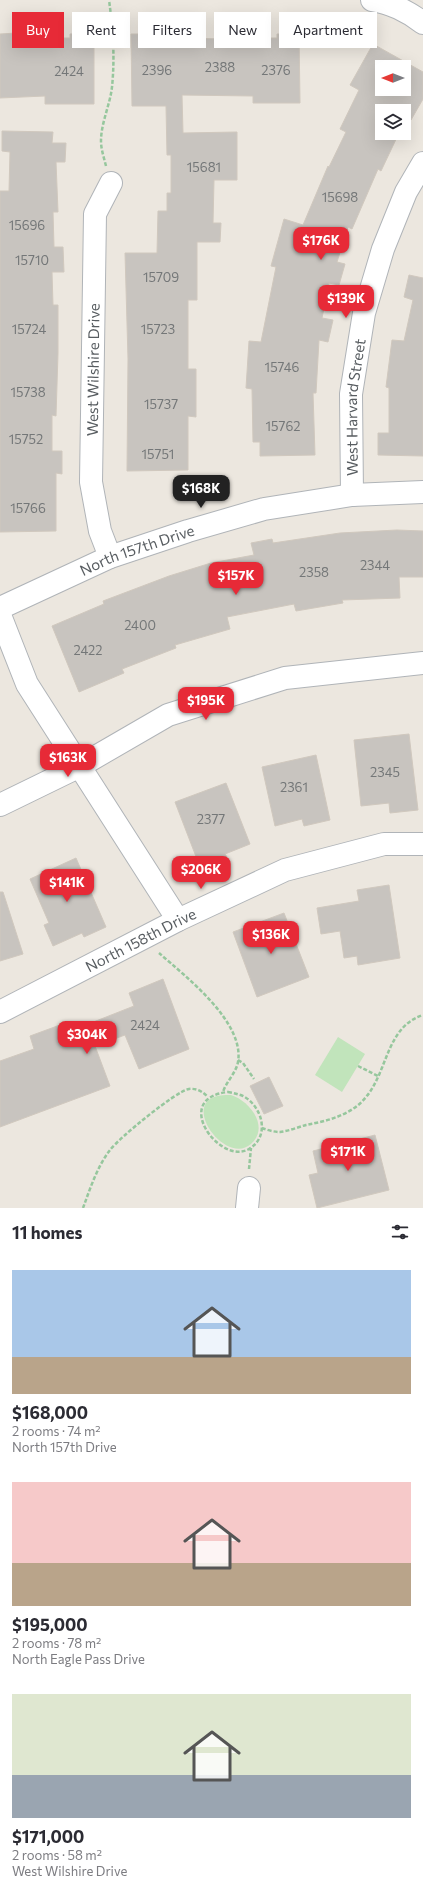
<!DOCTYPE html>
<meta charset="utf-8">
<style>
:root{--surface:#fff;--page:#f2f2f3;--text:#2b2b33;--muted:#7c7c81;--accent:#e72a37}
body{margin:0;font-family:Commissioner,sans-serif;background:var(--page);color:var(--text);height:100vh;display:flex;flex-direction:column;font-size:15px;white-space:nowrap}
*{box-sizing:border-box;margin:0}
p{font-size:13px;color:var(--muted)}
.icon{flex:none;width:22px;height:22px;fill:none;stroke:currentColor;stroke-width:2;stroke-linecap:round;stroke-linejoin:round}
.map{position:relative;height:1208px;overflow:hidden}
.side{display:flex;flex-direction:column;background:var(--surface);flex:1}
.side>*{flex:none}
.guide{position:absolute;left:12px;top:12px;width:399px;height:36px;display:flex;gap:8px}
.needle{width:26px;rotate:270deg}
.fabs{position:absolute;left:375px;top:60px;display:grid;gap:8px}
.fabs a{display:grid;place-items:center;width:36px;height:36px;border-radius:0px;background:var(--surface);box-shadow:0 4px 16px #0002;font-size:20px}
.price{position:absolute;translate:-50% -34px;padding:0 9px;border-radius:8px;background:var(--accent);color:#fff;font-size:13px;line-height:26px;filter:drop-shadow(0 1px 2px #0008)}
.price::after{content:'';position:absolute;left:50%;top:24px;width:12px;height:9px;margin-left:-6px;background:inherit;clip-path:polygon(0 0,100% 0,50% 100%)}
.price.on{background:#222;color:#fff}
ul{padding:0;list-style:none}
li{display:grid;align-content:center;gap:8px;height:212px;padding:0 12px}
li span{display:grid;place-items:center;height:124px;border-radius:0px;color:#555}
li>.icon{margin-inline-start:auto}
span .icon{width:72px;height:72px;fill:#fffc;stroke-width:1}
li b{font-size:17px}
h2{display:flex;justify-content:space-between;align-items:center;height:48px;padding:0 12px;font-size:17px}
.pill{padding:0 14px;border-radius:0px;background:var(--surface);box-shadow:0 4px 16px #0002;font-size:14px;line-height:36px}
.pill.on{background:var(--accent);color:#fff}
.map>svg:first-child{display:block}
.green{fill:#c1e4bb}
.building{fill:#c8c4bf;stroke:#d0c8be;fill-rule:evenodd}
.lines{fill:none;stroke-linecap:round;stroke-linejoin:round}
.minor-casing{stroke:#b0b4b8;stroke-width:24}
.path{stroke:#96c79d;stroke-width:2.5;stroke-dasharray:4 2;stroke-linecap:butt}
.minor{stroke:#fff;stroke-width:22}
.labels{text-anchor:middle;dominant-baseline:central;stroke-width:3;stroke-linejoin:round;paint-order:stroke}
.number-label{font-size:13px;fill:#747778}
.street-label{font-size:15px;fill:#585d61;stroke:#fff}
</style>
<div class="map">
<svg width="423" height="1208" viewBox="0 0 423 1208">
<rect width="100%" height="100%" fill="#ece7df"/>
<g class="green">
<polygon points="338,1037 365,1054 342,1092 315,1075"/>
<path d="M231 1095C250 1101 270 1127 251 1144 228 1164 188 1114 210 1099 216 1095 224 1095 231 1095Z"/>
</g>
<g class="building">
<polygon points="222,28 244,28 244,38 277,38 277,34 299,34 300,103 253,103 253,96 182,95 183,133 237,132 237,180 214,180 213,223 221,223 220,242 197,242 197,300 188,300 188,369 196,369 196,417 188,416 188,470 127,471 128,359 125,253 157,253 158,211 167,211 167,193 171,193 171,155 167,155 166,106 132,106 131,34 182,34 182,38 222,39"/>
<polygon points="33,32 33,38 70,38 70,34 94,33 94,104 45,104 45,96 0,98 0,34"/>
<path d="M373 44 423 72V99L411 120 406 117 404 122V111H382V133H399L381 171 378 169 352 229 348 227 337 262 345 264 339 285 329 283 322 318 333 320 328 342 319 340 316 393H313L315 455 260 456V442H253L252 389 246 388 249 341 261 342 276 267 271 266 284 219 303 225 328 166 329 167 346 132 340 129 359 90 350 85ZM382 67H404V89H382Z"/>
<polygon points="2,131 53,132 52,143 66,143 65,162 56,162 58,212 53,212 54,247 63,247 64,272 52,272 53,305 58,305 58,353 56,416 52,415 52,451 62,451 62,474 56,473 56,531 0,532 0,191 9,191 10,152 2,151"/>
<polygon points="409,275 423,278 423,456 378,455 378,433 389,433 389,388 386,387 392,340 404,341 413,300 404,297"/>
<polygon points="397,530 423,531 423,577 399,577 400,598 342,600 343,603 296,611 294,604 227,617 230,629 175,645 176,648 122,669 124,673 79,692 52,626 104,604 103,601 169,576 211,563 254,555 251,543 272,539 273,543 340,533"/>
<polygon points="409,734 418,810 390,813 389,803 361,806 354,740"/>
<polygon points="316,755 330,820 304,826 302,819 275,826 262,767"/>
<polygon points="226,783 250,844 225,854 227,857 200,867 175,802"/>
<polygon points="76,858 106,927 84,937 82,933 53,946 44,925 49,923 30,879"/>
<polygon points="389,885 400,958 358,965 357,956 344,958 340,931 321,934 317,908 359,901 357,890"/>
<polygon points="0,892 3,892 23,954 0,961"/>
<polygon points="284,913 309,977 257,997 233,932"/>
<polygon points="163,979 189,1049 139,1069 125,1035 95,1046 110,1086 0,1127 0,1061 34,1049 30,1036 60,1025 63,1034 134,1006 129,993"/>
<polygon points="269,1077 283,1106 264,1114 250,1086"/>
<polygon points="375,1135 389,1190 317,1208 309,1175 318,1173 313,1151"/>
</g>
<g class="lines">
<defs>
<g id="minor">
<path d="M372 0C389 2 409 12 423 23"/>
<path id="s1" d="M352 495 351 394 364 313 383 249 406 192 423 163"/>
<path id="s2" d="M110 557 100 531 91 482 95 214 111 183"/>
<path id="s3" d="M0 608 110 557 188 531 264 509 352 495 423 492"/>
<polyline points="0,615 27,684 178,920"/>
<polyline points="0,805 80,766 168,715 285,678 423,663"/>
<path id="s4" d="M0 1012 178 920 285 870 384 844H423"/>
<polyline points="247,1208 249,1188"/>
</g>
</defs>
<use href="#minor" class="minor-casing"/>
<g class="path">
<path d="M106 166C104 158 101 149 101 141 101 123 110 105 112 87 115 58 113 29 109 0"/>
<path d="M159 953C185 976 245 1022 238 1062 236 1073 226 1082 223 1092"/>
<polyline points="238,1060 243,1063 254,1079"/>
<polyline points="358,1066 378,1076"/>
<path d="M228 1092C233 1093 238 1094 243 1096 262 1106 271 1136 249 1149 220 1166 170 1098 228 1092Z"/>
<path d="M262 1128C267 1130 274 1132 280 1132 289 1131 298 1127 306 1125 327 1121 352 1115 366 1097 388 1071 386 1027 423 1015"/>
<polyline points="249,1169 251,1148"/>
<path d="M83 1208C90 1189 97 1167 110 1150 119 1138 176 1091 189 1089 197 1088 203 1092 208 1097"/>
</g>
<use href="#minor" class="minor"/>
</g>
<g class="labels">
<g class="number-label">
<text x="220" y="67">2388</text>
<text x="157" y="70">2396</text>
<text x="276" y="70">2376</text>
<text x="69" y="71">2424</text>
<text x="204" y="167">15681</text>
<text x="340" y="197">15698</text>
<text x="27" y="225">15696</text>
<text x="32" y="260">15710</text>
<text x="161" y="277">15709</text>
<text x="29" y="329">15724</text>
<text x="158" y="329">15723</text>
<text x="282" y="367">15746</text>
<text x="28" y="392">15738</text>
<text x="161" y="404">15737</text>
<text x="283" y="426">15762</text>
<text x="26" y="439">15752</text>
<text x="158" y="454">15751</text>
<text x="28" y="508">15766</text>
<text x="375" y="565">2344</text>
<text x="314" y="572">2358</text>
<text x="140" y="625">2400</text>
<text x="88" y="650">2422</text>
<text x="385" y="772">2345</text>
<text x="294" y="787">2361</text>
<text x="211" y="819">2377</text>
<text x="145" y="1025">2424</text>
</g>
<g class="street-label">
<text stroke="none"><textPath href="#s2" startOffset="190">West Wilshire Drive</textPath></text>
<text stroke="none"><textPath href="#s1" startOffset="88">West Harvard Street</textPath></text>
<text stroke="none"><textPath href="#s3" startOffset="149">North 157th Drive</textPath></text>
<text stroke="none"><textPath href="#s4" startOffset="158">North 158th Drive</textPath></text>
</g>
</g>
</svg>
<div class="fabs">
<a><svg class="needle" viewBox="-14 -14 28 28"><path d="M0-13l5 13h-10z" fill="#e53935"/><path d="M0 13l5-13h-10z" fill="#7c7c81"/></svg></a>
<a><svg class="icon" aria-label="layers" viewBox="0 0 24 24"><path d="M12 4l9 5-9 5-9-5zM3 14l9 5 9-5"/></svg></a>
</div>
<b class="price" style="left:321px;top:261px">$176K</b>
<b class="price" style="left:346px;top:319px">$139K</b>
<b class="price on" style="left:201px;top:509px">$168K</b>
<b class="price" style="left:236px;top:596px">$157K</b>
<b class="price" style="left:206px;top:721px">$195K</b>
<b class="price" style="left:68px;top:778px">$163K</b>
<b class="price" style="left:201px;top:890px">$206K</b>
<b class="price" style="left:67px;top:903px">$141K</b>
<b class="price" style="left:271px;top:955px">$136K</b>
<b class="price" style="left:87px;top:1055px">$304K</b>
<b class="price" style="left:348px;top:1172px">$171K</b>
<div class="guide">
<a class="pill on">Buy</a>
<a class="pill">Rent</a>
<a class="pill">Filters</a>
<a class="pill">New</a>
<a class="pill">Apartment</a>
</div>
</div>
<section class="side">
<h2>11 homes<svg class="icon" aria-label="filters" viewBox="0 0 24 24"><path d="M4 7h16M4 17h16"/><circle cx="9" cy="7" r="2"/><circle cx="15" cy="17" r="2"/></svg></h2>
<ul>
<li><span style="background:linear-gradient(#a9c7e8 70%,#b9a48a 0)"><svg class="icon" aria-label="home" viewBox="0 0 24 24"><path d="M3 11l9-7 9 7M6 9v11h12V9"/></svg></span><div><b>$168,000</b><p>2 rooms · 74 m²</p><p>North 157th Drive</p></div></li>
<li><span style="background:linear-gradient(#f6c9c9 65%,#b9a48a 0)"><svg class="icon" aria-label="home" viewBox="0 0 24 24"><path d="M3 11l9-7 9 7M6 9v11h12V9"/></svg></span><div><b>$195,000</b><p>2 rooms · 78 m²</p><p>North Eagle Pass Drive</p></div></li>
<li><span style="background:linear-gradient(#dfe7d0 65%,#9aa5b1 0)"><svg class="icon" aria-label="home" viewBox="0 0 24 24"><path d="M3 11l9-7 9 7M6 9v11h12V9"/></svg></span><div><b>$171,000</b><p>2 rooms · 58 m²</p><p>West Wilshire Drive</p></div></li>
</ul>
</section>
